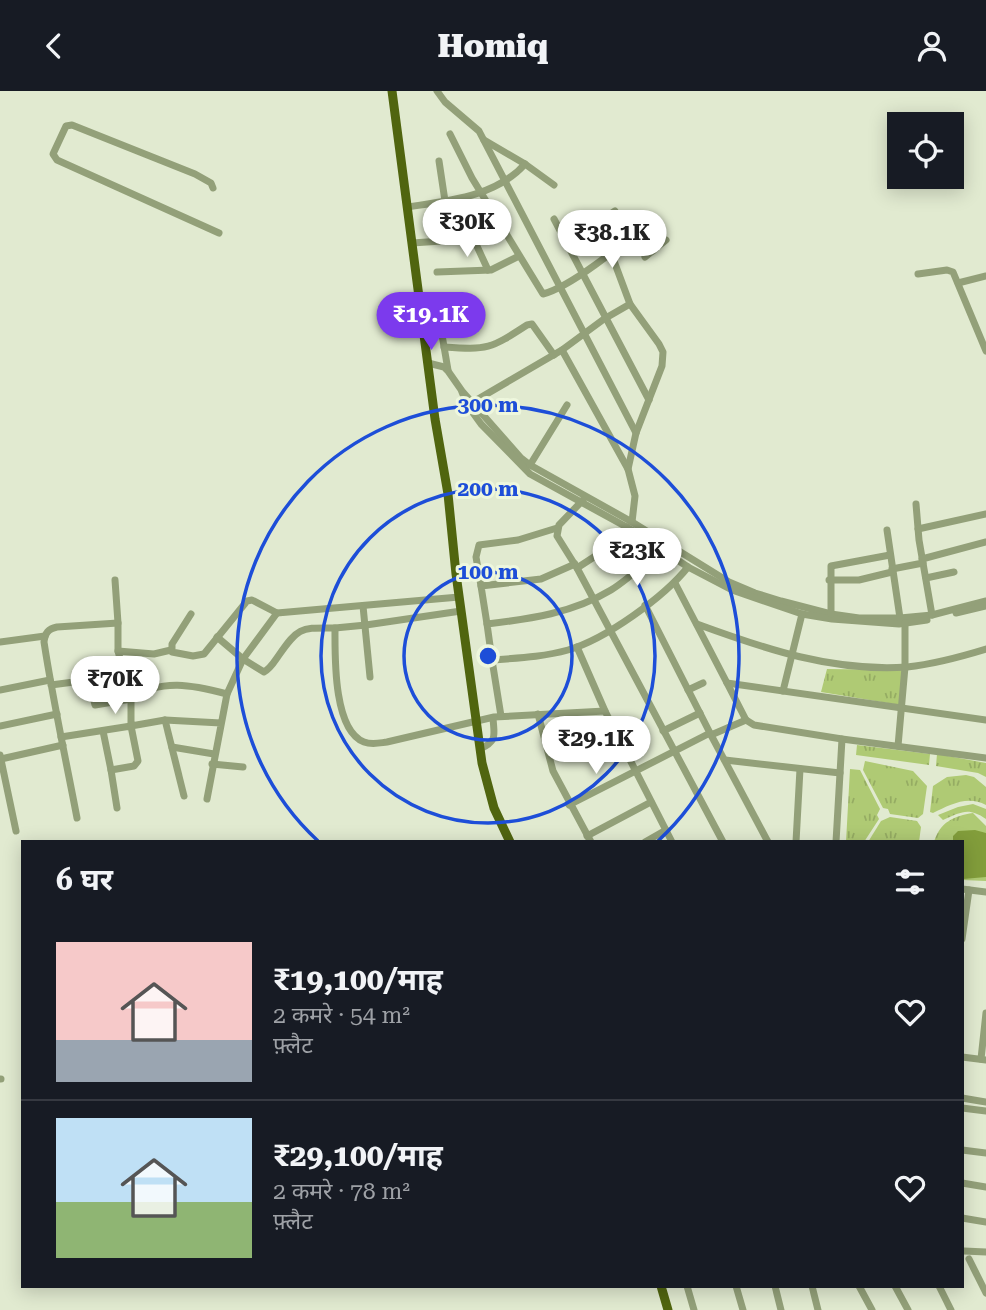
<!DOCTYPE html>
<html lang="hi">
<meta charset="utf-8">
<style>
:root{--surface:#171b24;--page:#242831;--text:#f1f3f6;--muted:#9ea1a6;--line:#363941;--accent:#7c3aed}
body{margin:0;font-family:"Roboto Serif","Noto Sans Devanagari",serif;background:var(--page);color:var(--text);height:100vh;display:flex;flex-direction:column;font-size:26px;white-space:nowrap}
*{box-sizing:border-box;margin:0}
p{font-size:23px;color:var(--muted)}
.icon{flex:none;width:38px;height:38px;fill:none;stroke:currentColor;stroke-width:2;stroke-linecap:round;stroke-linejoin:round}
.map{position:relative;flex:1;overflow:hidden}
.details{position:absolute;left:21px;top:749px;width:943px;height:448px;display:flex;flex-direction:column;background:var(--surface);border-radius:0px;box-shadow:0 4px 18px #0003}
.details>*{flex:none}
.controls{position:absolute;left:887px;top:21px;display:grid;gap:14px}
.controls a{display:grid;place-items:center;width:77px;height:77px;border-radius:0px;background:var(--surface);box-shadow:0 4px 18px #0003;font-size:35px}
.price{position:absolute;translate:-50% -60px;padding:0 16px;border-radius:24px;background:#fff;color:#222;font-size:23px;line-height:46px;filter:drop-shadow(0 2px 4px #0008)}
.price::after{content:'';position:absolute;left:50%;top:42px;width:21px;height:16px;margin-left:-10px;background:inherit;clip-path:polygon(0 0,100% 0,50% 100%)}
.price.active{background:var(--accent);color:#fff}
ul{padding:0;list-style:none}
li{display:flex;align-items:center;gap:21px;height:175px;padding:0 35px}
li+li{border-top:2px solid var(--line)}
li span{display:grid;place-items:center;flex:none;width:196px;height:140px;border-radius:0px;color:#555}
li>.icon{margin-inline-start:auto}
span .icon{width:84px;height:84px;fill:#fffc;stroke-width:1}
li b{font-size:30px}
h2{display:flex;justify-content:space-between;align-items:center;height:84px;padding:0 35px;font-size:30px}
header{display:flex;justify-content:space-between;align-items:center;height:91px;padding:0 35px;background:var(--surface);font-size:32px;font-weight:800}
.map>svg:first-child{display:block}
.grass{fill:url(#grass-tufts)}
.water{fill:#829d3b}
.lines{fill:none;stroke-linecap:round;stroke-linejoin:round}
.minor{stroke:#93a079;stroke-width:7}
.major{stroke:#50650f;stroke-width:9}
.ring{fill:none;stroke:#1d4ed8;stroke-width:3.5}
.centre{fill:#1d4ed8;stroke:#eef7dd;stroke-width:3.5}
.ring-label{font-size:21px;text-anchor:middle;font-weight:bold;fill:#1d4ed8;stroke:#eef7dd;stroke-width:6;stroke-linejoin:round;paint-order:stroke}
</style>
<header><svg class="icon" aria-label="back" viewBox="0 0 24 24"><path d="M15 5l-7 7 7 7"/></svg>Homiq<svg class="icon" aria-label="person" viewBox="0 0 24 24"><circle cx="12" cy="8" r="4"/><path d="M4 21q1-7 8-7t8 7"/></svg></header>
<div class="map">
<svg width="986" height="1219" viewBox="0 0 986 1219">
<defs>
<pattern id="grass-tufts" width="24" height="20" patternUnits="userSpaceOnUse" patternTransform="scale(1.75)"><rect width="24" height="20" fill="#afca74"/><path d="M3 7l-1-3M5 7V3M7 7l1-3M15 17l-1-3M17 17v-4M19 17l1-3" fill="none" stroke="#95ac63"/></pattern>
</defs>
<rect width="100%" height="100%" fill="#e1ead0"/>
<g class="grass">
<polygon points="827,578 902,579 900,614 821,601"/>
<polygon points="857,654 930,663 929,674 856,664"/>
<polygon points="937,663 986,672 986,686 978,682 936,675"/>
<polygon points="865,670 913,680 927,695 923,723 918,727 890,723 888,718 883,717 863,679"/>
<polygon points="850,678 860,679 880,718 877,724 879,728 864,751 846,751"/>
<path d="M966 684 974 686 986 696V714C967 704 950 714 933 722L930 721 933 695 947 686Z"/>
<path d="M973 713 986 718V728C968 716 962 721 943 729L938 724 958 716Z"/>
<path d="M973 722 986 735V790L963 789 962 751H934C940 731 954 725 973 722Z"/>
<polygon points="890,726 917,730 921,736 919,751 868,751 881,730"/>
</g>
<polygon class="water" points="975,739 986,742 986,786 963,788 962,751 953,751 953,745 958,740"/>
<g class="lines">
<g class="minor">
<polyline points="437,0 445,11 479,40 636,342"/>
<path d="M450 43 472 87 543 203C570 196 622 155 642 135"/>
<polyline points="484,49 525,73 554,94"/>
<polyline points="439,70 445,110"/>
<polyline points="213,97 211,92 195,83 72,34 66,35 53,63 57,69 219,142"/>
<path d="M407 116C447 110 496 106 525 73"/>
<polyline points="554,128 649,309"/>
<polyline points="636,141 653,160"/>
<polyline points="412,152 471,148 476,153 488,179"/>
<polyline points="566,154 615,120"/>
<polyline points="611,162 630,213 659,253 663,261 662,275 636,342 628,378"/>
<polyline points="645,166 666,149"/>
<polyline points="437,181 491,179 519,165"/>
<polyline points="918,183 947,179 953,181 986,260"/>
<polyline points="958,192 986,185"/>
<polyline points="441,238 448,279"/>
<path d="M444 256C488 259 490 258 527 234L532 233 554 264"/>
<polyline points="562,259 628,378 635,405 632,431"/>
<polyline points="428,272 444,276 448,280 462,300 521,367 530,374 632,431 729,491 755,502 781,510 831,523 859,527 900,527 932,524 986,510"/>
<polyline points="462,301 468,315 481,333 530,383 632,439 688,476 732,499 802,523 832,528 899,533 927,529"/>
<polyline points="473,311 562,259 604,228 630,213"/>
<polyline points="530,374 567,314"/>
<polyline points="583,409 559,434 557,445 577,477 723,751"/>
<polyline points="916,413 919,449 932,524"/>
<polyline points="918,438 986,423"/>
<polyline points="887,439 900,527"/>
<polyline points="922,468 986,451"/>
<polyline points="577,477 597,464 627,436"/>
<polyline points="892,478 923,472"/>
<polyline points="926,487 954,481"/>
<polyline points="115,489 118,532"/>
<polyline points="829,489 859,489 892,481"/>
<polyline points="675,492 727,592 986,629"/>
<polyline points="481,495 476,466 479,454 518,449 557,437"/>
<polyline points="645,514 711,644 746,629"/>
<polyline points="363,515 370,586"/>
<polyline points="277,522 459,506"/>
<polyline points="956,522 986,515"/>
<polyline points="191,523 172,553 172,561 193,565 204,563 247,510 252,509 277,522 243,568 227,603"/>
<polyline points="831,523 831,475 890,464"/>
<polyline points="487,533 481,495 541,488 575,473"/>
<path d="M697 533C765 558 833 581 907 576 934 573 960 566 986 558"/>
<polyline points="335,537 366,534 461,520"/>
<path d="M217 546 243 568 264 581C271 577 274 571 279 564 299 535 301 537 335 537 335 564 333 639 364 651 372 654 379 652 387 651L494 626 605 620 672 751"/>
<polyline points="0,551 45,545"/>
<polyline points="577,556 605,620"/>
<polyline points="118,560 154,563 171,559"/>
<path d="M492 569 487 533C530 528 573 522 611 499 629 488 645 472 661 458"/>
<polyline points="727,592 746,629 754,634 842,648 986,667"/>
<path d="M51 594 89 589 95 614 131 608 118 560V532L57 536C48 538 45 542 44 551 53 610 66 669 77 727"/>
<polyline points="0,599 50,589"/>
<polyline points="688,599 703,592"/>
<polyline points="783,600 802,523"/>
<polyline points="538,623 553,680 591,751"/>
<path d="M501 625 492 569C517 567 543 566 568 559 606 548 664 506 688 476"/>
<polyline points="165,629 184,705"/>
<polyline points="0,635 57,623"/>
<polyline points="103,640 111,679"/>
<polyline points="663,640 700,622"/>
<polyline points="584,642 610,630"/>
<polyline points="711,644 768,751"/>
<polyline points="61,646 131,635 138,670 134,675 111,679 117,717"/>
<polyline points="898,655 905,576 905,532"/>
<polyline points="172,656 214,663"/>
<path d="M480 658C498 650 494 644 493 627"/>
<polyline points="0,664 16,740"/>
<polyline points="1,668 63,654"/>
<polyline points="725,669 840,682"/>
<polyline points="212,673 243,676"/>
<path d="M207 708 227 603C193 594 161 587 131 608V635L165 629 221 632"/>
<polyline points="569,714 710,642"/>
<polyline points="587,745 651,711"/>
<polyline points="645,751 666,739"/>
<polyline points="796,751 800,678"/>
<polyline points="836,751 842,648"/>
<polyline points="962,798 986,801"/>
<polyline points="962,848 969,799"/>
<polyline points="962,966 986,969"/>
<polyline points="981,968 986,922"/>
<polyline points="0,988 1,988"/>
<polyline points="962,1007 986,1011"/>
<polyline points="962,1017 986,1020"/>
<polyline points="962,1059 986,1062"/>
<polyline points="962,1092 986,1096"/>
<polyline points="962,1127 986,1131"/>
<polyline points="964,1160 986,1161"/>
<polyline points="969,1168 986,1202"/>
<polyline points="687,1195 694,1219"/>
<polyline points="736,1195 743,1219"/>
<polyline points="775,1195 781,1219"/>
<polyline points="812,1195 818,1219"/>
<polyline points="859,1195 872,1219"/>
<polyline points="895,1195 908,1219"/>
<polyline points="939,1195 951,1219"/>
</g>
<g class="major">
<polyline points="392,0 435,328 448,403 456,483 482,672 494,717 510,751"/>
<polyline points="661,1195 668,1219"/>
</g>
</g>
<g class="ring">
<circle cx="488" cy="565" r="84"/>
<circle cx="488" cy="565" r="167"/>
<path d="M318 750A251 251 0 1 1 658 750"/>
</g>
<circle cx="488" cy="565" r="10" class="centre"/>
<g class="ring-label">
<text x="488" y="321">300 m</text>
<text x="488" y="405">200 m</text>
<text x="488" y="488">100 m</text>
</g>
</svg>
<div class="controls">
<a><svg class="icon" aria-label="locate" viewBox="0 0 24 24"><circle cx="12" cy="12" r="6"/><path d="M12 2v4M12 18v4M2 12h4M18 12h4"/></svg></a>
</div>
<b class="price" style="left:467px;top:168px">₹30K</b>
<b class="price" style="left:612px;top:179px">₹38.1K</b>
<b class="price active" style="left:431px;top:261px">₹19.1K</b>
<b class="price" style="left:637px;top:497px">₹23K</b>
<b class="price" style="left:115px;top:625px">₹70K</b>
<b class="price" style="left:596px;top:685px">₹29.1K</b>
<section class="details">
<h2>6 घर<svg class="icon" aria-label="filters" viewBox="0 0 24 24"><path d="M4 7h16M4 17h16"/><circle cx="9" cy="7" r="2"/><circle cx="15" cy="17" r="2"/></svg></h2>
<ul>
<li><span style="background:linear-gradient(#f6c9c9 70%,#9aa5b1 0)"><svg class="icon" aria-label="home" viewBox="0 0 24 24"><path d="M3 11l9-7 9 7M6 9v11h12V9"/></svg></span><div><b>₹19,100/माह</b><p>2 कमरे · 54 m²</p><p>फ़्लैट</p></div><svg class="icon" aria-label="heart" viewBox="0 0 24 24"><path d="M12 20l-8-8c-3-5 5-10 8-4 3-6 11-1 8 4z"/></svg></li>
<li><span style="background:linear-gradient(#bfe0f5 60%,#8fb573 0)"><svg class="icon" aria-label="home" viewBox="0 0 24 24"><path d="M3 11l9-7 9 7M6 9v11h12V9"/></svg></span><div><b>₹29,100/माह</b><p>2 कमरे · 78 m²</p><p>फ़्लैट</p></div><svg class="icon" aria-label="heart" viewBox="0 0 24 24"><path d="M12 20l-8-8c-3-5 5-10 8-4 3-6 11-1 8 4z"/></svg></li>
</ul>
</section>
</div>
